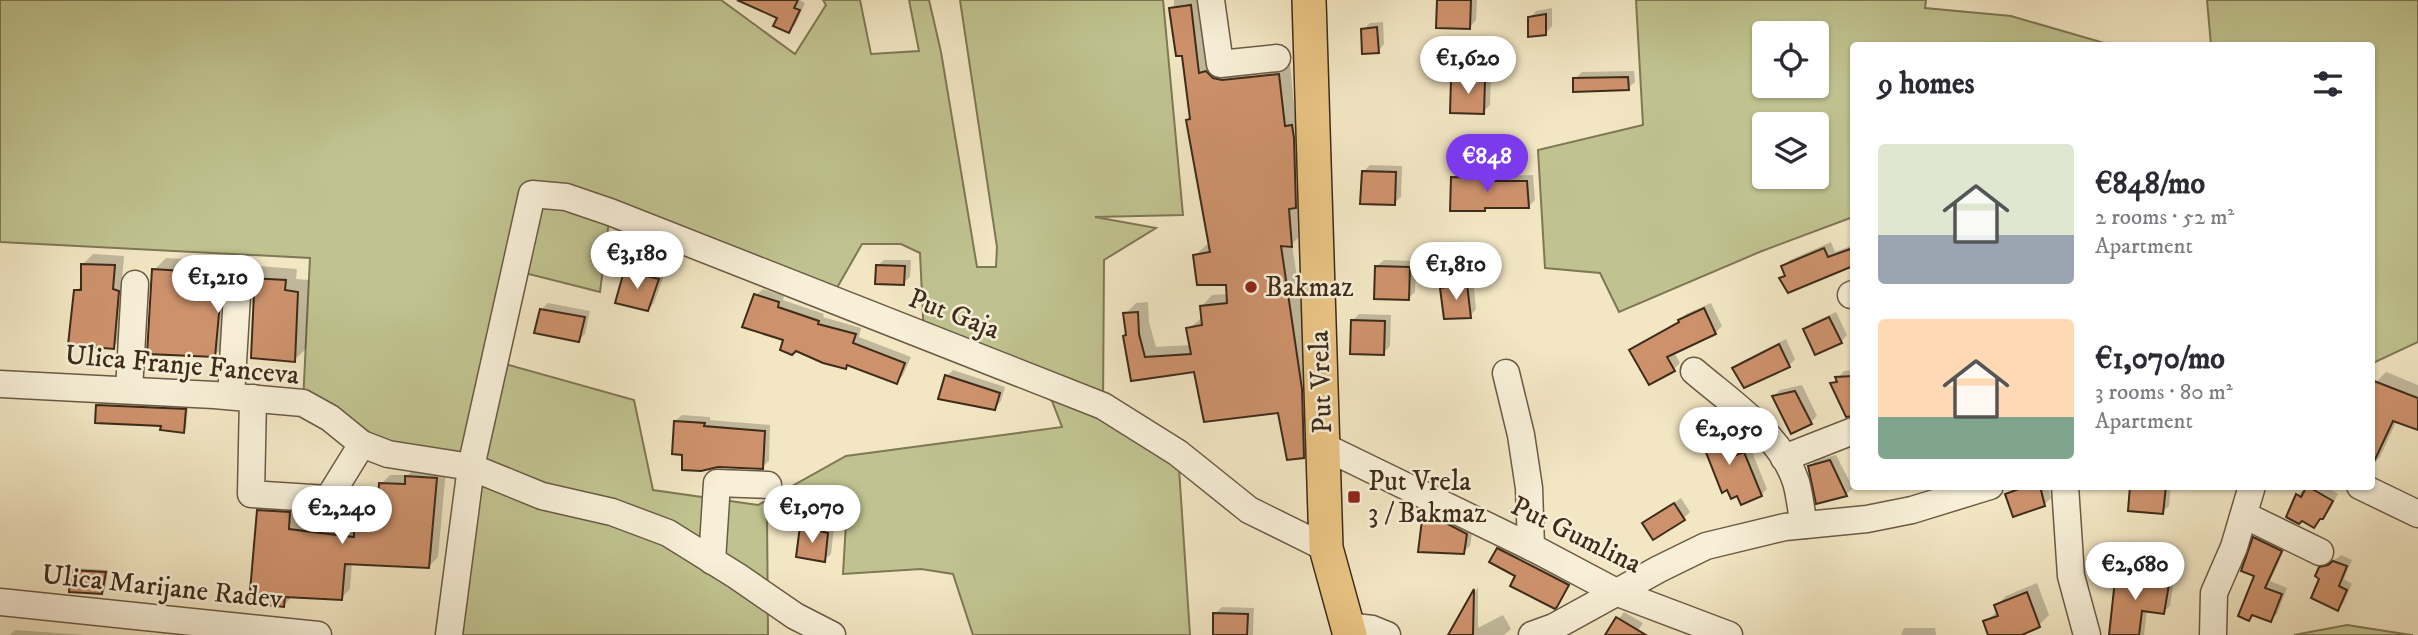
<!DOCTYPE html>
<meta charset="utf-8">
<style>
:root{--surface:#fff;--page:#f7f7f7;--text:#2b2b33;--muted:#7c7c81;--accent:#7c3aed}
body{margin:0;font-family:"IM FELL DW Pica",serif;background:var(--page);color:var(--text);height:100vh;display:flex;flex-direction:column;font-size:26px;white-space:nowrap}
*{box-sizing:border-box;margin:0}
p{font-size:23px;color:var(--muted)}
.icon{flex:none;width:38px;height:38px;fill:none;stroke:currentColor;stroke-width:2;stroke-linecap:round;stroke-linejoin:round}
.map{position:relative;flex:1;overflow:hidden}
.side{position:absolute;left:1850px;top:42px;width:525px;height:448px;display:flex;flex-direction:column;background:var(--surface);border-radius:7px;box-shadow:0 2px 5px #0004}
.side>*{flex:none}
.fabs{position:absolute;left:1752px;top:21px;display:grid;gap:14px}
.fabs a{display:grid;place-items:center;width:77px;height:77px;border-radius:7px;background:var(--surface);box-shadow:0 2px 5px #0004;font-size:35px}
.price{position:absolute;translate:-50% -60px;padding:0 16px;border-radius:24px;background:#fff;color:#222;font-size:23px;line-height:46px;filter:drop-shadow(0 2px 4px #0008)}
.price::after{content:'';position:absolute;left:50%;top:42px;width:21px;height:16px;margin-left:-10px;background:inherit;clip-path:polygon(0 0,100% 0,50% 100%)}
.price.current{background:var(--accent);color:#fff}
ul{padding:0;list-style:none}
li{display:flex;align-items:center;gap:21px;height:175px;padding:0 28px}
li span{display:grid;place-items:center;flex:none;width:196px;height:140px;border-radius:7px;color:#555}
li>.icon{margin-inline-start:auto}
span .icon{width:84px;height:84px;fill:#fffc;stroke-width:1}
li b{font-size:30px}
h2{display:flex;justify-content:space-between;align-items:center;height:84px;padding:0 28px;font-size:30px}
.map>svg:first-child{display:block}
.green{fill:#c0c390;stroke:#7f7755;stroke-width:2;fill-rule:evenodd}
.shadow{fill:#0003}
.building{fill:#cd926c;stroke:#3e2b1a;stroke-width:2}
.lines{fill:none;stroke-linecap:round;stroke-linejoin:round}
.minor-casing{stroke:#6b5a44;stroke-width:29}
.major-casing{stroke:#3e2b1a;stroke-width:36}
.minor{stroke:#f7efd8;stroke-width:26}
.major{stroke:#e9c382;stroke-width:33}
.poi-dot{fill:#8f2418;stroke:#f7efd8;stroke-width:2.5}
.labels{text-anchor:middle;dominant-baseline:central;stroke-width:5;stroke-linejoin:round;paint-order:stroke}
.poi-label{font-size:28px;fill:#3e2b1a;stroke:#f7efd8;text-anchor:start}
.street-label{font-size:28px;fill:#3e2b1a;stroke:#f7efd8}
</style>
<div class="map">
<svg width="2418" height="635" viewBox="0 0 2418 635">
<rect width="100%" height="100%" fill="#f2e6c3"/>
<filter id="stains"><feTurbulence type="fractalNoise" baseFrequency=".00286" numOctaves="4"/><feColorMatrix values="0 0 0 0 .2 0 0 0 0 .09 0 0 0 0 .02 0 0 0 .5 -.17"/></filter>
<radialGradient id="worn" r=".72"><stop offset=".6" stop-color="#630" stop-opacity="0"/><stop offset="1" stop-color="#630" stop-opacity=".3"/></radialGradient>
<g class="green">
<path d="M0 0H721L795 54 826 5 823 0H860L871 54 919 51 909 0H929L941 52 977 267H996L997 247 960 0H1163L1183 215 1095 217 1156 228 1104 260 1103 406 1178 453 1190 635H973L953 574 921 569 843 574 847 506 767 515 768 635H449L470 468 388 454 303 403 310 258 0 242ZM610 213 830 300 862 244H901L920 253 924 337 1000 366 1052 401 1062 427 846 456 758 505 653 490 634 400 498 362 517 271 600 292Z"/>
<path d="M1636 0H1926L1925 8 2011 16 2111 45 1853 46V217L1762 251 1619 312 1600 273 1545 268 1538 150 1643 125ZM1764 33H1816V86H1764ZM1764 124H1816V177H1764Z"/>
<polygon points="2207,0 2418,0 2418,342 2371,364 2371,46 2211,45"/>
<polygon points="2347,625 2411,635 2413,635 2294,635"/>
</g>
<g class="shadow">
<polygon points="764,0 800,0 805,3 795,25 788,31"/>
<polygon points="1174,0 1202,0 1234,69 1290,63 1295,116 1302,115 1302,234 1292,244 1312,377 1314,446 1303,457 1279,411 1195,370 1132,379 1125,314 1136,303 1148,302 1149,322 1156,347 1191,345 1188,329 1203,317 1202,306 1212,295 1228,294 1227,283 1195,256 1206,245 1210,244 1188,121 1191,117 1184,54 1170,9 1174,5"/>
<polygon points="1439,0 1477,0 1476,20 1470,27"/>
<polygon points="1552,8 1552,26 1546,33 1530,18 1536,11"/>
<polygon points="1383,22 1384,44 1378,51 1363,30 1370,23"/>
<polygon points="1634,71 1635,82 1628,88 1575,79 1582,72"/>
<polygon points="1459,73 1491,74 1490,105 1483,112 1452,80"/>
<polygon points="1370,165 1402,166 1401,197 1394,203 1363,172"/>
<polygon points="1459,171 1491,172 1491,176 1533,175 1535,200 1529,206 1487,206 1484,210 1453,178"/>
<polygon points="1831,242 1835,252 1853,245 1853,264 1789,291 1782,278 1786,274 1783,266 1790,260"/>
<polygon points="93,254 124,256 122,280 128,281 123,337 113,347 76,291 83,284 83,264"/>
<polygon points="166,258 258,263 258,266 297,269 296,279 309,280 306,349 294,360 256,291 247,281 237,278 232,279 226,344 214,356 154,270"/>
<polygon points="884,260 911,260 910,277 903,283 877,266"/>
<polygon points="1384,260 1416,261 1415,292 1408,298 1377,266"/>
<polygon points="632,265 665,273 654,303 648,310 626,272"/>
<polygon points="1473,279 1476,309 1470,316 1442,289 1449,282"/>
<polygon points="763,289 784,296 783,300 824,314 823,317 861,328 859,337 911,357 903,375 897,382 849,364 845,367 786,339 756,295"/>
<polygon points="548,303 590,311 585,334 579,340 541,310"/>
<polygon points="1711,303 1722,326 1715,333 1674,352 1680,363 1674,369 1631,350 1638,344 1681,320 1686,314"/>
<polygon points="1836,312 1847,335 1841,342 1805,330 1812,323"/>
<polygon points="1359,314 1391,315 1390,346 1383,353 1352,321"/>
<polygon points="1786,339 1795,359 1789,366 1734,368 1741,362"/>
<polygon points="953,370 1005,387 1001,401 995,408 947,376"/>
<polygon points="1853,370 1853,406 1843,407 1832,384 1844,371"/>
<polygon points="2386,372 2418,385 2418,429 2397,420 2380,457 2371,466 2371,393 2376,382"/>
<polygon points="1802,385 1817,416 1811,422 1774,396 1780,390"/>
<polygon points="100,403 188,407 186,429 183,431 97,405"/>
<polygon points="682,415 710,417 710,420 770,425 769,461 762,467 717,466 684,453 675,421"/>
<polygon points="1717,416 1734,454 1750,447 1767,489 1761,495 1738,493 1698,427 1703,422"/>
<polygon points="1836,455 1853,488 1847,494 1818,502 1810,466 1816,460"/>
<polygon points="416,467 446,469 438,557 429,566 352,563 350,589 341,598 293,596 284,605 258,511 268,502 299,504 297,521 358,528 365,520 379,521 381,484 390,475 408,475"/>
<polygon points="2017,486 2048,486 2051,498 2044,505 2007,494"/>
<polygon points="2132,486 2171,486 2169,506 2162,512"/>
<polygon points="2309,486 2326,486 2338,494 2329,511 2314,526 2297,495"/>
<polygon points="1681,498 1690,512 1684,518 1645,524"/>
<polygon points="1430,515 1451,516 1473,527 1470,546 1463,552 1424,521"/>
<polygon points="808,521 834,527 831,554 824,560 802,527"/>
<polygon points="2261,532 2287,544 2270,581 2287,588 2277,614 2270,620 2254,614 2248,619 2256,575 2255,538"/>
<polygon points="1504,543 1574,578 1560,601 1518,576 1498,549"/>
<polygon points="2341,555 2352,560 2344,579 2352,584 2344,602 2338,609 2321,578 2320,568 2327,561 2336,559"/>
<polygon points="2124,565 2150,568 2150,574 2174,578 2170,606 2163,612 2147,610 2144,635 2110,635 2117,571"/>
<polygon points="75,568 108,570 105,589 102,592 72,571"/>
<polygon points="2037,583 2049,615 2039,625 2017,635 1990,635 1985,622 1998,611 1996,606 2006,596"/>
<polygon points="1478,587 1478,628 1503,615 1511,629 1504,635 1452,635"/>
<polygon points="1222,607 1254,608 1253,635 1214,635 1215,614"/>
<polygon points="1624,612 1643,623 1635,635 1607,635"/>
<polygon points="1904,628 1935,628 1936,635 1901,635"/>
<polygon points="15,630 85,635 10,635"/>
</g>
<g class="building">
<polygon points="737,0 798,0 794,8 800,10 789,33 773,26 777,18"/>
<polygon points="1437,0 1471,0 1470,29 1436,28"/>
<polygon points="1191,5 1199,73 1206,71 1213,78 1222,80 1279,74 1285,126 1292,125 1294,138 1296,208 1289,209 1292,247 1281,246 1302,389 1304,458 1287,460 1278,413 1204,422 1194,372 1131,381 1123,336 1126,335 1123,313 1138,312 1139,334 1145,357 1191,354 1186,328 1202,325 1200,306 1227,303 1226,285 1197,285 1193,255 1210,252 1186,120 1190,119 1182,56 1176,56 1169,8"/>
<polygon points="1546,14 1546,35 1528,37 1528,17"/>
<polygon points="1377,27 1379,53 1362,54 1361,29"/>
<polygon points="1628,77 1629,90 1573,92 1573,78"/>
<polygon points="1451,79 1485,80 1484,114 1450,113"/>
<polygon points="1362,171 1396,172 1395,205 1360,204"/>
<polygon points="1451,177 1485,178 1485,181 1527,181 1529,208 1485,208 1485,211 1450,211"/>
<polygon points="1824,248 1828,257 1853,248 1853,266 1788,293 1779,278 1785,276 1781,266"/>
<polygon points="81,264 115,265 113,289 119,291 114,349 68,345 74,290 81,290"/>
<polygon points="876,265 905,266 904,285 875,284"/>
<polygon points="1375,266 1410,267 1409,300 1374,299"/>
<polygon points="152,269 247,275 247,278 286,280 285,290 298,292 295,362 251,358 254,292 246,282 239,279 229,281 221,292 215,357 147,354"/>
<polygon points="624,271 659,279 648,311 615,303"/>
<polygon points="1467,284 1471,318 1444,319 1440,288"/>
<polygon points="754,294 779,302 778,307 819,321 818,324 856,334 853,343 905,363 897,384 847,365 846,369 823,363 796,351 792,355 780,350 783,340 742,327"/>
<polygon points="1704,308 1716,334 1667,357 1675,371 1649,385 1629,350 1679,322 1678,320"/>
<polygon points="540,309 585,317 579,342 534,333"/>
<polygon points="1829,317 1842,343 1815,355 1803,329"/>
<polygon points="1351,320 1385,321 1384,355 1350,354"/>
<polygon points="1779,344 1790,367 1744,388 1732,368"/>
<polygon points="945,375 1000,393 995,410 938,399"/>
<polygon points="1853,376 1853,416 1846,417 1830,383 1837,382 1835,377"/>
<polygon points="2374,381 2418,398 2418,430 2393,421 2371,468 2371,389"/>
<polygon points="1795,391 1812,424 1791,434 1772,396"/>
<polygon points="96,405 186,409 184,433 160,430 161,426 95,423"/>
<polygon points="1711,420 1728,458 1744,452 1762,496 1741,505 1737,496 1731,499 1727,490 1722,493 1696,427"/>
<polygon points="674,421 705,423 704,426 765,431 763,469 718,467 701,471 682,470 682,455 672,454"/>
<polygon points="1830,460 1847,496 1816,504 1808,466"/>
<polygon points="405,476 437,478 429,568 345,564 342,600 285,597 284,607 249,603 257,510 290,512 289,529 354,537 354,529 377,529 379,483 405,484"/>
<polygon points="2027,486 2040,486 2045,506 2013,517 2005,494"/>
<polygon points="2130,486 2166,486 2163,514 2128,511"/>
<polygon points="2307,486 2333,501 2323,519 2320,519 2314,528 2302,521 2299,524 2286,517 2296,494 2301,497"/>
<polygon points="1674,503 1685,520 1653,540 1642,523"/>
<polygon points="1422,520 1444,522 1467,534 1464,554 1418,552"/>
<polygon points="800,526 828,533 825,562 796,557"/>
<polygon points="2253,537 2282,551 2265,588 2282,594 2271,622 2252,615 2249,621 2238,616 2254,576 2241,571"/>
<polygon points="1497,548 1569,585 1557,607 1555,609 1510,586 1515,576 1489,562"/>
<polygon points="2333,561 2347,566 2339,586 2347,590 2338,611 2311,598 2319,579 2315,576 2319,567 2328,565"/>
<polygon points="70,570 106,572 102,594 69,592"/>
<polygon points="2116,571 2145,574 2144,580 2169,584 2164,614 2142,611 2139,635 2109,635"/>
<polygon points="1474,589 1473,635 1448,635"/>
<polygon points="2027,592 2040,627 2022,635 1988,635 1983,621 1998,616 1994,605"/>
<polygon points="1213,613 1248,614 1247,635 1213,635"/>
<polygon points="1616,617 1646,635 1605,635"/>
</g>
<g class="lines">
<defs>
<g id="minor">
<polyline points="1211,0 1220,64 1277,58"/>
<polyline points="1851,295 1853,294"/>
<path d="M1694 371C1730 402 1781 435 1796 482 1800 496 1801 511 1804 525"/>
<polyline points="1506,373 1521,435 1529,488 1531,547"/>
<polyline points="0,384 214,395 303,403 330,418 362,444 388,454 471,467 542,496 612,512 668,533 737,576 795,616 832,635"/>
<polyline points="129,390 135,284"/>
<polyline points="231,396 237,295"/>
<polyline points="253,398 251,494 328,499 362,444"/>
<polyline points="1323,446 1537,550 1618,593 1729,635"/>
<polyline points="1784,458 1853,431"/>
<polyline points="2065,486 2071,576 2087,635"/>
<polyline points="2360,486 2418,514"/>
<polyline points="2244,515 2320,552"/>
<polyline points="712,561 717,483 768,485"/>
<polyline points="0,602 318,635"/>
<polyline points="1347,626 1372,629 1387,635"/>
<polyline points="449,635 471,467 532,194 566,197 610,212 1103,406 1178,453 1249,510 1326,548"/>
<polyline points="1532,635 1554,627 1659,569 1706,546 1785,527 1867,519 1912,510 1990,486"/>
<polyline points="2213,635 2214,593 2234,547 2252,486"/>
</g>
<polyline id="major" points="1309,0 1326,548 1350,635"/>
</defs>
<use href="#minor" class="minor-casing"/>
<use href="#major" class="major-casing"/>
<use href="#minor" class="minor"/>
<use href="#major" class="major"/>
</g>
<g class="poi-dot">
<circle cx="1251" cy="287" r="7"/>
<rect x="1347" y="490" width="14" height="14" rx="3.5"/>
</g>
<g class="labels">
<g class="poi-label">
<text x="1265" y="287">Bakmaz</text>
<text x="1368" y="481">Put Vrela<tspan x="1368" dy="32">3 / Bakmaz</tspan></text>
</g>
<g class="street-label">
<text transform="translate(954 314) rotate(21)">Put Gaja</text>
<text transform="translate(182 365) rotate(5)">Ulica Franje Fanceva</text>
<text transform="translate(1321 382) rotate(-92)">Put Vrela</text>
<text transform="translate(1576 535) rotate(26)">Put Gumlina</text>
<text transform="translate(162 587) rotate(6)">Ulica Marijane Radev</text>
</g>
</g>
<rect width="100%" height="100%" filter="url(#stains)"/>
<rect width="100%" height="100%" fill="url(#worn)"/>
</svg>
<div class="fabs">
<a><svg class="icon" aria-label="locate" viewBox="0 0 24 24"><circle cx="12" cy="12" r="6"/><path d="M12 2v4M12 18v4M2 12h4M18 12h4"/></svg></a>
<a><svg class="icon" aria-label="layers" viewBox="0 0 24 24"><path d="M12 4l9 5-9 5-9-5zM3 14l9 5 9-5"/></svg></a>
</div>
<b class="price" style="left:1468px;top:96px">€1,620</b>
<b class="price current" style="left:1487px;top:194px">€848</b>
<b class="price" style="left:637px;top:291px">€3,180</b>
<b class="price" style="left:1456px;top:302px">€1,810</b>
<b class="price" style="left:218px;top:315px">€1,210</b>
<b class="price" style="left:1729px;top:467px">€2,050</b>
<b class="price" style="left:812px;top:545px">€1,070</b>
<b class="price" style="left:342px;top:546px">€2,240</b>
<b class="price" style="left:2135px;top:602px">€2,680</b>
<section class="side">
<h2>9 homes<svg class="icon" aria-label="filters" viewBox="0 0 24 24"><path d="M4 7h16M4 17h16"/><circle cx="9" cy="7" r="2"/><circle cx="15" cy="17" r="2"/></svg></h2>
<ul>
<li><span style="background:linear-gradient(#dfe7d0 65%,#9aa5b1 0)"><svg class="icon" aria-label="home" viewBox="0 0 24 24"><path d="M3 11l9-7 9 7M6 9v11h12V9"/></svg></span><div><b>€848/mo</b><p>2 rooms · 52 m²</p><p>Apartment</p></div></li>
<li><span style="background:linear-gradient(#ffd9b3 70%,#7fa58c 0)"><svg class="icon" aria-label="home" viewBox="0 0 24 24"><path d="M3 11l9-7 9 7M6 9v11h12V9"/></svg></span><div><b>€1,070/mo</b><p>3 rooms · 80 m²</p><p>Apartment</p></div></li>
</ul>
</section>
</div>
